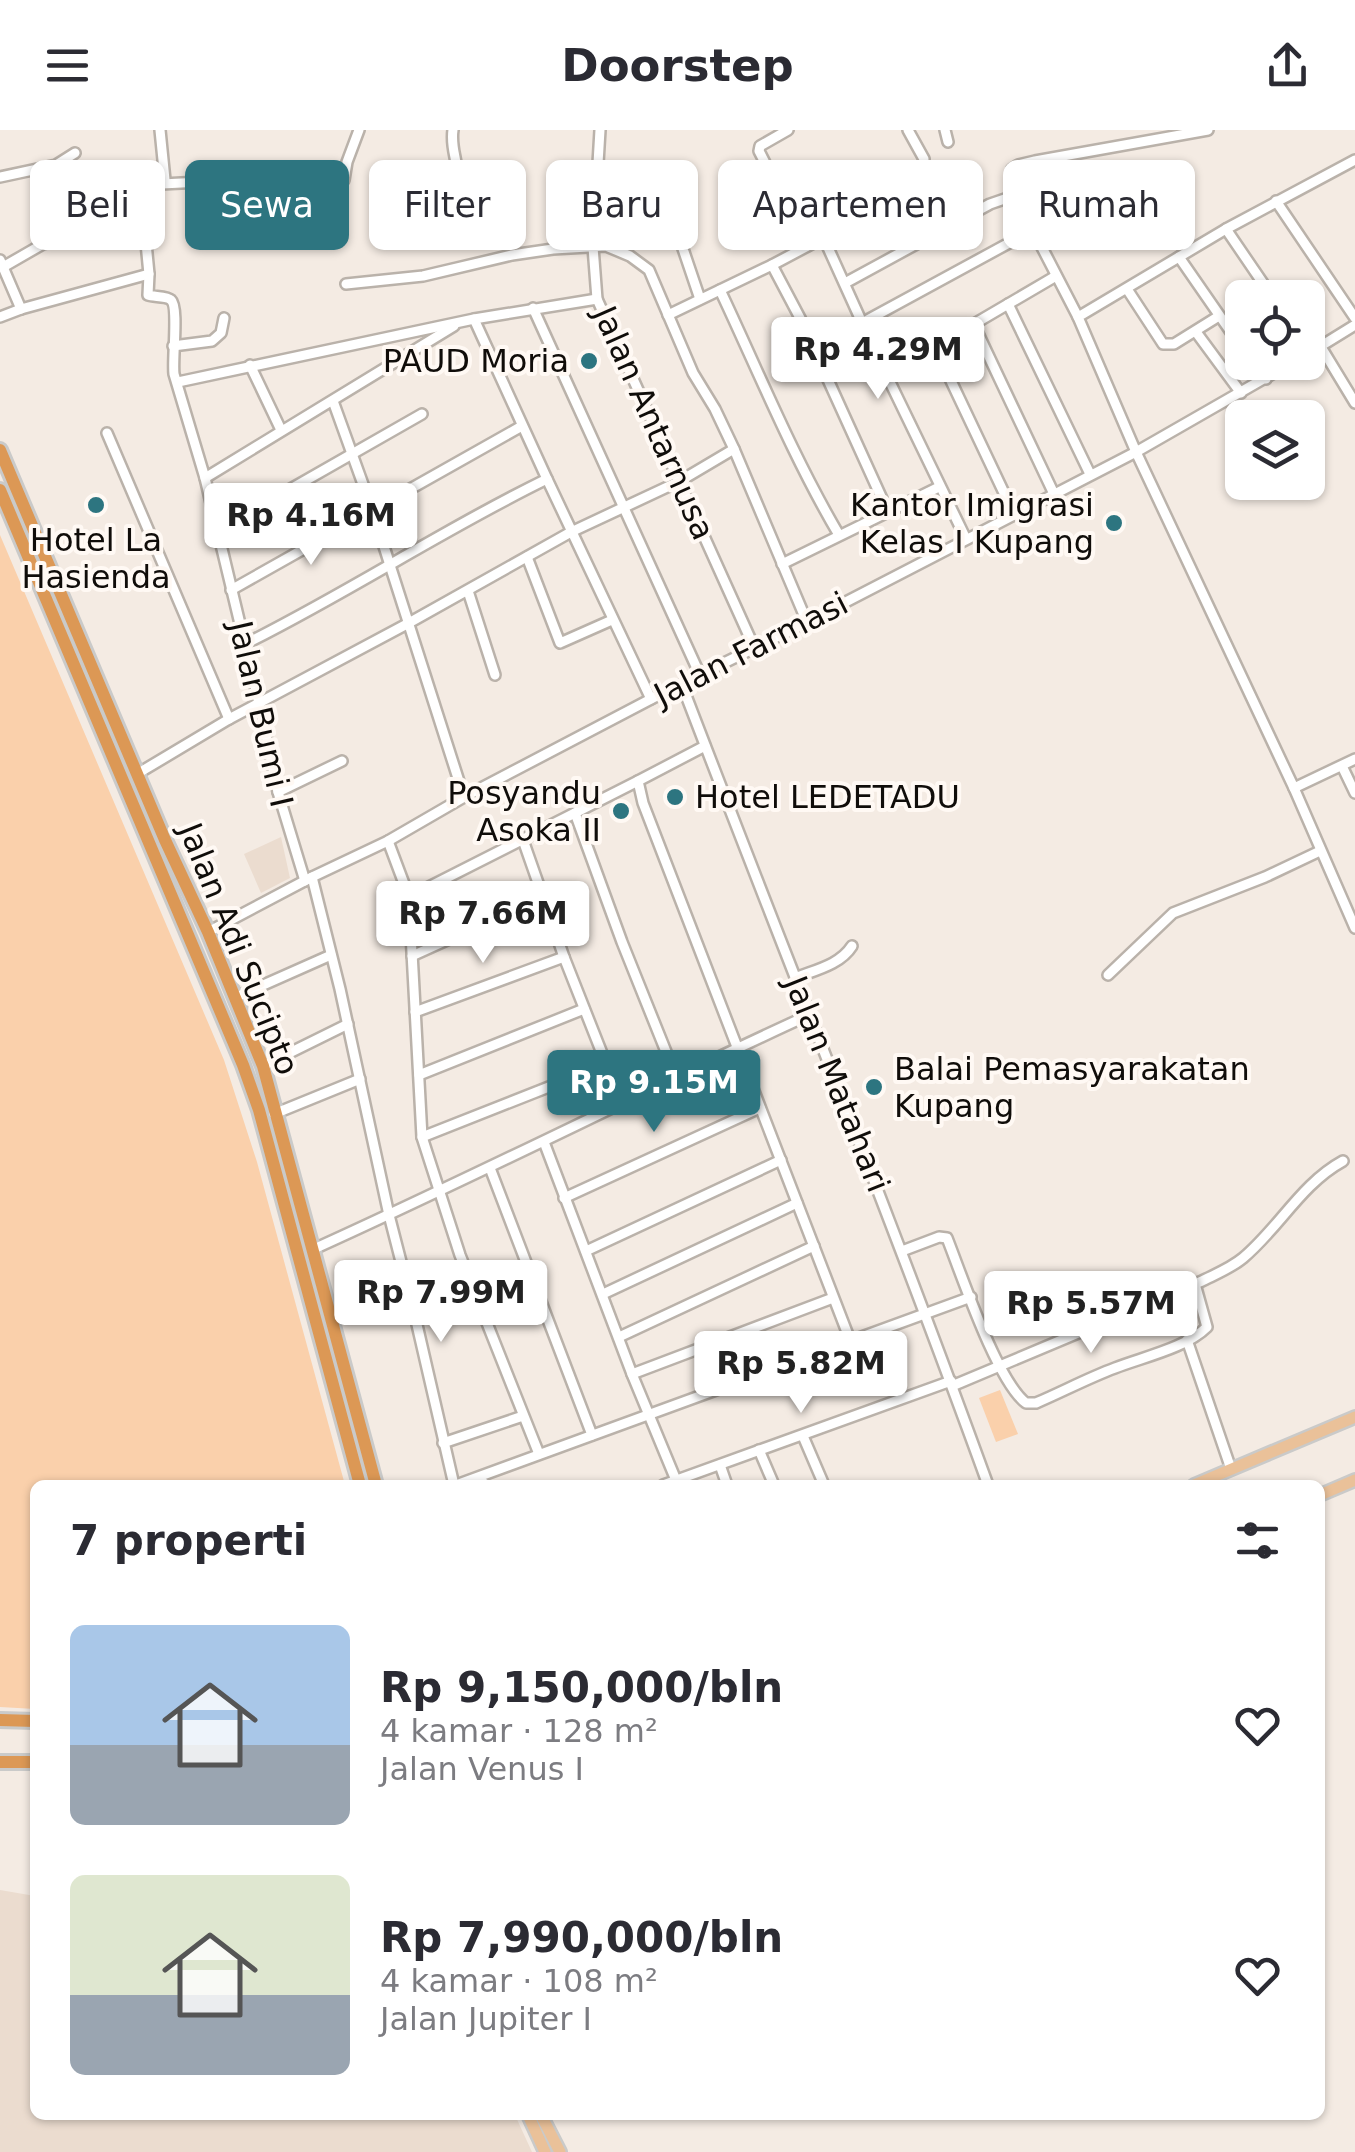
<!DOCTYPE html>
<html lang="id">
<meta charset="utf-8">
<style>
:root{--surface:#fff;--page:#f2f2f3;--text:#2b2b33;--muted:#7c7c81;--accent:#2d7580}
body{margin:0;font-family:"DejaVu Sans",sans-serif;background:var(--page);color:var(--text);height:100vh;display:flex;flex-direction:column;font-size:38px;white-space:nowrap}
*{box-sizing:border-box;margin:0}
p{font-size:32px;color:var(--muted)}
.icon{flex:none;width:55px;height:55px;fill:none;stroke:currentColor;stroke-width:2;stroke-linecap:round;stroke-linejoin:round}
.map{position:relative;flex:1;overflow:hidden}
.panel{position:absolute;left:30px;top:1350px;width:1295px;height:640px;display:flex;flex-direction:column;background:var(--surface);border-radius:15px;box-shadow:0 2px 8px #0004}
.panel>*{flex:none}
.banner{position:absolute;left:30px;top:30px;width:1295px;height:90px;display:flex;gap:20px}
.fabs{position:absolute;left:1225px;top:150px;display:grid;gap:20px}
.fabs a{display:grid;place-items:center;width:100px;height:100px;border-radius:15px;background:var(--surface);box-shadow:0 2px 8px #0004;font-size:50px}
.price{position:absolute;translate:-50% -85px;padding:0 22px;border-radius:10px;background:#fff;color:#222;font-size:32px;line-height:65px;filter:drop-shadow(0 2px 5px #0008)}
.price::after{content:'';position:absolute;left:50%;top:60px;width:30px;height:22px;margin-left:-15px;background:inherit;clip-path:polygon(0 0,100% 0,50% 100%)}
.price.active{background:var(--accent);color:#fff}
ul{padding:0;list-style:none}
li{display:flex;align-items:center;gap:30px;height:250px;padding:0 40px}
li span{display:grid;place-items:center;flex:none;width:280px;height:200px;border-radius:15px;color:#555}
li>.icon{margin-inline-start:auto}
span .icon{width:120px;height:120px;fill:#fffc;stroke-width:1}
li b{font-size:42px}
h2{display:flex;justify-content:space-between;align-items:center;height:120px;padding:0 40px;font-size:42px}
.tag{padding:0 35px;border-radius:15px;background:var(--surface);box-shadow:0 2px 8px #0004;font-size:35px;line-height:90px}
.tag.active{background:var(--accent);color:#fff}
header{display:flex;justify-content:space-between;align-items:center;height:130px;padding:0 40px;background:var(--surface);font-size:45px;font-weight:700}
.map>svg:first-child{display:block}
.built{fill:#ebdccf}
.green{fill:#fad0ab}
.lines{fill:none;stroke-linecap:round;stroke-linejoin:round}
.minor-casing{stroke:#bab2aa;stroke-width:14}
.major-casing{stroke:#cacac9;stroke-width:16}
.highway-casing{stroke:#cacac9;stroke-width:18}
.minor{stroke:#fff;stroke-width:9}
.major{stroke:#eac199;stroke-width:11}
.highway{stroke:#dc9855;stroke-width:12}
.poi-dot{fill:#2d7580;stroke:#fff9f4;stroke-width:4}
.labels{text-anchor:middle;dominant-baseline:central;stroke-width:8;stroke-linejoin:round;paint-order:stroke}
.poi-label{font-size:32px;fill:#100d0a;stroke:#fff9f4;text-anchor:end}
.street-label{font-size:32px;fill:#100d0a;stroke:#fff9f4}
</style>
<header><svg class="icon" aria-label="menu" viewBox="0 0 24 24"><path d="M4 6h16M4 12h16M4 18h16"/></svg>Doorstep<svg class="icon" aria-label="share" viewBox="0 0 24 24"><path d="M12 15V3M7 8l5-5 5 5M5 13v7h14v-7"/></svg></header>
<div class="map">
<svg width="1355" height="2022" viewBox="0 0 1355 2022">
<rect width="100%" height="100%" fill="#f4ebe3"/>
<g class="built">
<polygon points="281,707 290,748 261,763 244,724"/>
<polygon points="0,1760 35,1766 35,1985 515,1985 532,2022 0,2022"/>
</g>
<g class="green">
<polygon points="0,405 224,930 257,1032 345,1355 35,1355 35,1579 0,1577"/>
<polygon points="1000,1260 1018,1304 996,1312 979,1268"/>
</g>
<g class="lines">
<defs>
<g id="minor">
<path d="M160 0 165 50 160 55 149 54 143 57 141 61 149 144 148 165C153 167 167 166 171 170 179 177 172 230 174 244L205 348 259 573 278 662 305 751"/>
<path d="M453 0C450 19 459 32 457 50"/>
<polyline points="600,0 593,117 597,169 754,517"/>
<polyline points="788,0 760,16 759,21 807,116"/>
<polyline points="908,0 924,29"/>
<polyline points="945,0 948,12"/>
<polyline points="1355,30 1226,99 1078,187 1136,322 1294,658 1355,798"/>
<polyline points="0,47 56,35 75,23"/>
<polyline points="162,54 220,51 338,55 344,50 347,32 359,0"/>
<polyline points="1276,71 1355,188"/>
<polyline points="1226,99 1273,168"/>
<polyline points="677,101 700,169"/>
<polyline points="1179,127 1242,218"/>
<polyline points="0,130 3,137 43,114 84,102"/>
<polyline points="772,135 821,109 825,111 873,217 966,409"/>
<polyline points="3,137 21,179"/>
<polyline points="845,153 990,74 1019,64"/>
<polyline points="346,154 423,146 512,125 553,119 606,116 630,126 649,140 693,243 715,279 734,319 807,492"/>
<polyline points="1127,159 1163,214 1174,214 1219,186"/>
<path d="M720 160C759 243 793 327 839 405"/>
<polyline points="1008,174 1090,344"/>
<polyline points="533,178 700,545"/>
<polyline points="668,185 772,135 800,188 888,382"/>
<polyline points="0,187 21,179 149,144"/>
<polyline points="1078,187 1033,100 1012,39 1018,35 1035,31 1208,0"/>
<polyline points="862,193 1033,100"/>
<polyline points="974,195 1054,364"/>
<polyline points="1196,202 1241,263"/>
<polyline points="173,216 212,211 221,203 224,188"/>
<polyline points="935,217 1014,384"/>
<polyline points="1321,217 1355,273"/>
<polyline points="1308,224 1355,195"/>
<polyline points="1254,232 1266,249"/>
<polyline points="250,235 281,300"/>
<polyline points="887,245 1056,146"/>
<polyline points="178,252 474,189 597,169"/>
<polyline points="333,271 373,382 464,667"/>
<polyline points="107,303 229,589"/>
<polyline points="205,348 454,196"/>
<polyline points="547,349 651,569"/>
<polyline points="217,401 422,284"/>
<polyline points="527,427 560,513 612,490"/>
<polyline points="782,434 939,357"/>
<polyline points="231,460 522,296"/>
<polyline points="468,461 495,545"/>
<path d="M245 514C348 463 444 399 547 349L474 189"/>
<path d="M682 555C784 822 891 1087 988 1355"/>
<polyline points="705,616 638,651 643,673 850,1210"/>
<polyline points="1342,636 1355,663"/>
<polyline points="137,644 229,589 407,494 571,402 680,351 734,319"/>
<polyline points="1294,658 1355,629"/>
<polyline points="278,662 342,631"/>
<polyline points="575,683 622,812 677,949"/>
<polyline points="523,710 564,827 622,974"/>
<polyline points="388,711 409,767"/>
<polyline points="312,747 340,859 389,1085 415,1186 454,1355"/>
<polyline points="208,802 312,747 388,711 464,667 651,569 807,492 1136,322 1293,232"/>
<polyline points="412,826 542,767"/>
<polyline points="1108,845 1173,783 1265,747 1320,721"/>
<path d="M795 848C815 840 840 835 852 816"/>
<polyline points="234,868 331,825"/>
<polyline points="415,882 564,827"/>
<polyline points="263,936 348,894"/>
<polyline points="419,945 584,879"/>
<polyline points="274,984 360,949"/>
<polyline points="422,1007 607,934"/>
<polyline points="544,1012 632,1244"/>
<polyline points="490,1038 592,1305"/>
<polyline points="564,1068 760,978"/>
<path d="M314 1119C480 1044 643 961 809 885"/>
<polyline points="586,1121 781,1030"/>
<path d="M902 1121 939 1107 947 1108C962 1146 997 1251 1026 1273H1036C1062 1262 1088 1248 1115 1238 1143 1227 1186 1218 1207 1197L1195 1154"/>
<polyline points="603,1164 797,1073"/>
<polyline points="415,1186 474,1159"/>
<polyline points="619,1207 814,1116"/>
<polyline points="1187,1210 1231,1339"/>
<path d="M952 1256 1202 1151C1216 1144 1231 1138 1243 1128 1279 1098 1301 1054 1343 1031"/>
<polyline points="803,1306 824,1355"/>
<polyline points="443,1313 523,1286"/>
<polyline points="759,1320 774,1355"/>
<polyline points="539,1324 460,1125 422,1007 409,767 638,651"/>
<polyline points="720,1335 727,1355"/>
<polyline points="484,1353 484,1355"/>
<polyline points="456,1355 971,1167"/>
<polyline points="663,1355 951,1251"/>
<polyline points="678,1355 632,1244 833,1168"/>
</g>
<g id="major">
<polyline points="1194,1355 1355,1287"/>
<polyline points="1320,1365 1355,1350"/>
<polyline points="528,1985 545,2022"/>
<polyline points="541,1985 560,2022"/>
</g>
<g id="highway">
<polyline points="0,320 165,710 208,802 263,936 376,1355"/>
<polyline points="0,360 243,935 259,980 360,1355"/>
<polyline points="0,1590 35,1591"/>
<polyline points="0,1632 35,1632"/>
</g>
</defs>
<use href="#minor" class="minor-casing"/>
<use href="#major" class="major-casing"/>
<use href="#highway" class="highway-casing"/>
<use href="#minor" class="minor"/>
<use href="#major" class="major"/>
<use href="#highway" class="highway"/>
</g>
<g class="poi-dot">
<circle cx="589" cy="231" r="10"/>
<circle cx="96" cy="375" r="10"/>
<circle cx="1114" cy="393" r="10"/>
<circle cx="675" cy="667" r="10"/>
<circle cx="621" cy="681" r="10"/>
<circle cx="874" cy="957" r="10"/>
</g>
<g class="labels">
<g class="poi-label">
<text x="569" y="231">PAUD Moria</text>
<text x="1094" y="375">Kantor Imigrasi<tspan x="1094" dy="37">Kelas I Kupang</tspan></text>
<text x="96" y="410" text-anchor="middle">Hotel La<tspan x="96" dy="37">Hasienda</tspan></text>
<text x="601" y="663">Posyandu<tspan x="601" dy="37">Asoka II</tspan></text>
<text x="695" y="667" text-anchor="start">Hotel LEDETADU</text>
<text x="894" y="939" text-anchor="start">Balai Pemasyarakatan<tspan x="894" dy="37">Kupang</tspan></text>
</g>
<g class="street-label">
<text transform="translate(654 293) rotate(66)">Jalan Antarnusa</text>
<text transform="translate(751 519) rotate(-27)">Jalan Farmasi</text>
<text transform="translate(261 584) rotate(77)">Jalan Bumi I</text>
<text transform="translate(239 819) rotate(68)">Jalan Adi Sucipto</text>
<text transform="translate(837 954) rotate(68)">Jalan Matahari</text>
</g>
</g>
</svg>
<div class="fabs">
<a><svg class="icon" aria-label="locate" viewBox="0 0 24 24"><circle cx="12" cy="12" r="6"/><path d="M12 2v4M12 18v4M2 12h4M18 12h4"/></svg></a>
<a><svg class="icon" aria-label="layers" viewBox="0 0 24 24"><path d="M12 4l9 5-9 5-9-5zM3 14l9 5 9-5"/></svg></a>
</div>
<b class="price" style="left:878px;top:272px">Rp 4.29M</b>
<b class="price" style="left:311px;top:438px">Rp 4.16M</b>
<b class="price" style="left:483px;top:836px">Rp 7.66M</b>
<b class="price active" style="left:654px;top:1005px">Rp 9.15M</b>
<b class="price" style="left:441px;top:1215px">Rp 7.99M</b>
<b class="price" style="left:1091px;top:1226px">Rp 5.57M</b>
<b class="price" style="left:801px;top:1286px">Rp 5.82M</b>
<div class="banner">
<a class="tag">Beli</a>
<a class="tag active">Sewa</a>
<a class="tag">Filter</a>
<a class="tag">Baru</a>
<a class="tag">Apartemen</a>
<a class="tag">Rumah</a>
</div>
<section class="panel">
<h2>7 properti<svg class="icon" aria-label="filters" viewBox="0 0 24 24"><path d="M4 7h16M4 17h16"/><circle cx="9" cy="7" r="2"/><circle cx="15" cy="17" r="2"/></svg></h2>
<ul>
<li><span style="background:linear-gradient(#a9c7e8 60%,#9aa5b1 0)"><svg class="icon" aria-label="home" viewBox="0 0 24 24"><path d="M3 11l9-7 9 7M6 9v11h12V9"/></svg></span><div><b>Rp 9,150,000/bln</b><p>4 kamar · 128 m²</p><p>Jalan Venus I</p></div><svg class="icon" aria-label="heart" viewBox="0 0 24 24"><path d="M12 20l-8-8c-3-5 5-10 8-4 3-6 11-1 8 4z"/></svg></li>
<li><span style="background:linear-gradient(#dfe7d0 60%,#9aa5b1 0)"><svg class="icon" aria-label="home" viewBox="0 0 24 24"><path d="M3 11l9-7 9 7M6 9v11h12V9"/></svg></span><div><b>Rp 7,990,000/bln</b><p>4 kamar · 108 m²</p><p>Jalan Jupiter I</p></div><svg class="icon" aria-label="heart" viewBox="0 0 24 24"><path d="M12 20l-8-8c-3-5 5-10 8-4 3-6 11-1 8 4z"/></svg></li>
</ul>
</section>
</div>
